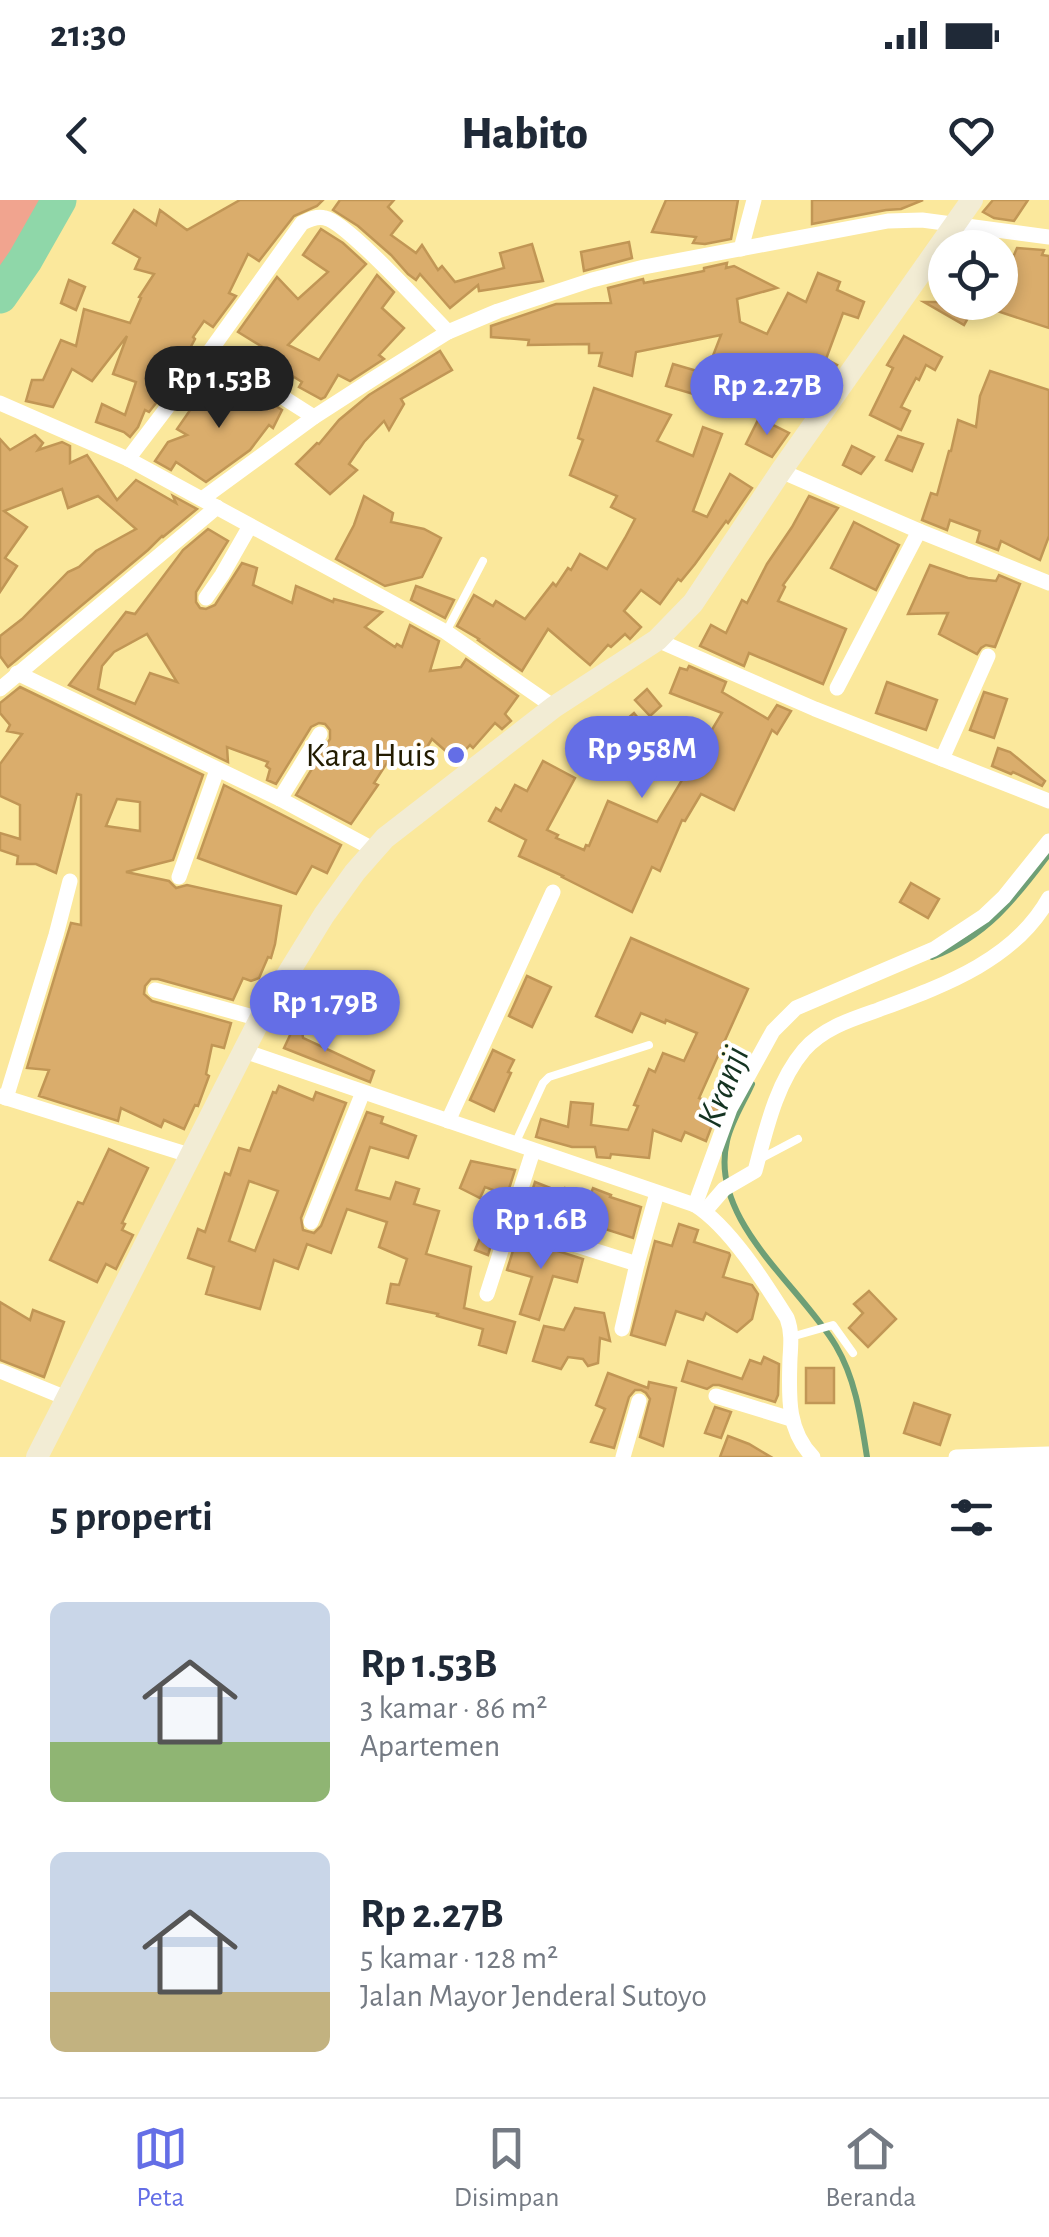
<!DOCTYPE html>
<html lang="id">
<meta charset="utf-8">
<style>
:root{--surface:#fff;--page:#f2f2f3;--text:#1f2937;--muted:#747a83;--line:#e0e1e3;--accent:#646ee6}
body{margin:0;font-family:"Alegreya Sans",sans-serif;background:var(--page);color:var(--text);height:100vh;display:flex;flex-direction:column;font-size:38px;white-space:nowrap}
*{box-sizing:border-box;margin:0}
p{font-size:32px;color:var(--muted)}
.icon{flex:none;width:55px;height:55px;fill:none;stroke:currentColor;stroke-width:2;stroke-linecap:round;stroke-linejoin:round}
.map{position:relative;height:1257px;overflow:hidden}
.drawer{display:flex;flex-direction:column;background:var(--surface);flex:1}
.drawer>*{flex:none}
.fabs{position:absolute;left:928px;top:30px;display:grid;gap:20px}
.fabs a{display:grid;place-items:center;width:90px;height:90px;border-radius:50%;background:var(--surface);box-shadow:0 5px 15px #0003;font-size:50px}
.price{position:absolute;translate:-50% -85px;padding:0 22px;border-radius:35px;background:var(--accent);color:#fff;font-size:32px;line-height:65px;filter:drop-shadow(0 2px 5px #0008)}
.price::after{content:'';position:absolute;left:50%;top:60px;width:30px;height:22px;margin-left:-15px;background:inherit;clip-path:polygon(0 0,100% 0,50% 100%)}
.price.active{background:#222;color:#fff}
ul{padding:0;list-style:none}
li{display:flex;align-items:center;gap:30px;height:250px;padding:0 50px}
li span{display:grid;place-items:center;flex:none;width:280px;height:200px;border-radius:15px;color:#555}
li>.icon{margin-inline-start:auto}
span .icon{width:120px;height:120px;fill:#fffc;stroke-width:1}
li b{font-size:42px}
h2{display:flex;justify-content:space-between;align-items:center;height:120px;padding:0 50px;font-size:42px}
.status{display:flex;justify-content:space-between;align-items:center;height:70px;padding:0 50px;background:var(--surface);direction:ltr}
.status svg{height:28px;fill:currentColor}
header{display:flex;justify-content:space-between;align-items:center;height:130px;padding:0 50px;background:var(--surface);font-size:45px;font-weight:800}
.tabs{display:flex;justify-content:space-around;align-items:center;height:140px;border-top:2px solid var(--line);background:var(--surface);font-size:28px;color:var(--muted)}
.tabs a{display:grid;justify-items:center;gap:5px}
.tabs .active{color:var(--accent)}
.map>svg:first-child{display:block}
.forest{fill:#f1a48f}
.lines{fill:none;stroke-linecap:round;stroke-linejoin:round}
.stream{stroke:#6e9f76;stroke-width:6}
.river{stroke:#8fd7a9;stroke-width:35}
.building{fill:#daad6c;stroke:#c19655;stroke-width:2.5;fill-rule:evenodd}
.service{stroke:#fff;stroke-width:8}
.minor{stroke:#fff;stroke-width:15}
.secondary{stroke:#f2ecd4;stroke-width:22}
.poi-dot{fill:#646ee6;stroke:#fff;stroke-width:4}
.labels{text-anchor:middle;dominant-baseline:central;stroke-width:8;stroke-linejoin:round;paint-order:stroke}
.poi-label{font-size:35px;fill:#221b00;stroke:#fff;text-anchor:end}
.water-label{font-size:38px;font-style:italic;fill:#143321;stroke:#fff}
</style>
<div class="status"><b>21:30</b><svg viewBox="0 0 49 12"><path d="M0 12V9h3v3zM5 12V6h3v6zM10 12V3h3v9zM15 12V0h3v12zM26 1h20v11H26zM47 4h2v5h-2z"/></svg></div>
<header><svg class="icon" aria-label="back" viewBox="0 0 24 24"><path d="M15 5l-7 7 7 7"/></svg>Habito<svg class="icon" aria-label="heart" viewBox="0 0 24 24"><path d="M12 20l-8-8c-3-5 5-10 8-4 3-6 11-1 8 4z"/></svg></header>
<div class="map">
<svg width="1049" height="1257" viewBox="0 0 1049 1257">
<rect width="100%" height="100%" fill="#fbe89c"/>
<polygon class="forest" points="0,0 59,0 25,60 0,96"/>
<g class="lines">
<g class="stream">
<path d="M932 757C986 737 1016 698 1049 654"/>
<path d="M752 884C744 902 731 922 727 941 708 1020 800 1085 836 1146 856 1180 861 1219 867 1257"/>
</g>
<polyline class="river" points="0,96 25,60 59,0"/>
</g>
<g class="building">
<polygon points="240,0 323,0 317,6 294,16 259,61 248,54 229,93 236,96 213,127 204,121 193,137 195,139 176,174 173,172 160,198 149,212 145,210 138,227 130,237 124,232 96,222 102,204 125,215 136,182 113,174 127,136 92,181 72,169 53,207 26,201 32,180 43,180 61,140 76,146 84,109 130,123 141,98 139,97 154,74 135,69 140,58 113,43 134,10 156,25 160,10 187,30"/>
<polygon points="340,0 394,0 388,7 402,21 391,35 416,53 422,45 438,70 442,66 455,82 504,68 500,53 532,44 543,81 479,91 478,85 450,108 420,74 416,80 408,74 391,55 358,26 333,10"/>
<polygon points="666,0 738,0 731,39 705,44 693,43 696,37 652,32"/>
<polygon points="812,0 923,0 901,9 886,10 812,24"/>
<polygon points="993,0 1028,0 1014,21 994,18 983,12"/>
<polygon points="321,29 343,43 366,64 288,145 319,160 377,75 394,92 382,108 404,128 379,155 384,159 350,181 338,175 325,197 321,199 299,187 302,182 278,167 284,160 238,132 277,77 298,99 328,72 303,55"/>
<polygon points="629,42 632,58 584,71 581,52"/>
<polygon points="1017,48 1044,50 1042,55 1049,56 1049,128 997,111 1008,77 1005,76"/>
<polygon points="727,63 726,68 734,66 777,88 737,99 740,122 767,134 788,93 806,102 818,73 840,82 837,90 864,102 858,118 843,113 826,159 837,165 823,185 819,182 806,210 709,166 721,135 636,152 632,176 599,166 602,153 589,153 589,144 528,145 529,140 491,137 491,126 556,104 611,103 608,88 643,79 644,83 704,71 704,68"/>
<polygon points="69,80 85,87 76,110 61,103"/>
<polygon points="924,102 977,102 964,125"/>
<polygon points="904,136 942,157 935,170 926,165 919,180 916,178 901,207 910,211 901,230 870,215 893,168 887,165"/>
<polygon points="440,151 452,170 401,199 404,204 389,230 384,221 364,242 349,264 357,270 330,294 296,264 317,243 319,244 339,220 369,195"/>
<polygon points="673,164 718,177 707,198 666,186"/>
<polygon points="990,171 1049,190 1049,336 1040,360 1001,341 998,350 977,342 980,331 950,320 947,330 922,320 931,293 937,295 949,251 951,251 958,220 976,227 980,196"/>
<polygon points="211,180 236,194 243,185 282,210 273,228 269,225 250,250 206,282 176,262 171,270 155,261 168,242 187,235 177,229"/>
<polygon points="594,188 671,215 657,241 693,256 703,227 722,234 693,311 707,317 730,274 752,288 728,323 726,321 695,364 681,381 678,379 660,404 641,390 624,411 641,427 630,439 625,434 611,447 608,445 590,465 548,429 522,471 478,440 479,439 457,426 474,395 493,406 496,401 525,419 553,383 556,386 568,368 571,370 580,354 607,369 625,338 635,319 611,307 617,296 570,275 583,240 578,238"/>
<polygon points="759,218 789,233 772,257 746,244"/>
<polygon points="35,235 43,243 38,250 62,242 70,246 70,263 87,255 117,300 136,280 176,303 173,296 197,309 163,337 162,336 148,350 8,467 0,456 0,436 22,419 68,372 79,367 96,351 136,329 98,296 68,308 62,289 4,311 27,327 5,358 17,366 0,392 0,239 10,250"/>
<polygon points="898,236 923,244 912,271 886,260"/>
<polygon points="852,246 874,257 861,274 843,265"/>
<polygon points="364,296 393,313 391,322 424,329 441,338 422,377 385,386 336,359 354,325"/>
<polygon points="809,296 838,308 783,385 785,387 778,401 846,429 823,484 749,453 744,466 700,446 711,425 726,433 742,400 747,403 767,364 792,327"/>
<polygon points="854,322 899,345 876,390 831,368"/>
<path d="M208 329 228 341 196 392V402L200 408 206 409 215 405 242 363 257 368 253 385 292 403 296 386 333 402 334 399 382 412 365 427 395 447 397 444 402 447 410 425 439 441 430 471 461 467 466 459 518 496 505 514 511 521 502 529 495 523 473 548 470 545 456 560 432 539 414 568 392 555 374 583 378 585 351 624 296 595 330 539V530L325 524 319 523 311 527 276 584 267 580 270 569 266 566 268 562 227 547 228 562 69 485 126 412 135 414 183 350ZM147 434 177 482 150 473 135 504 98 489 102 466 114 452Z"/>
<polygon points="930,365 968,378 996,381 999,375 1020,384 995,447 986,445 981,448 977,454 939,434 948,413 908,414"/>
<polygon points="416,386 454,400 445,418 411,400"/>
<polygon points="689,466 726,482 722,492 768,519 777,505 791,511 777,534 772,530 734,610 701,594 685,621 682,620 660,671 652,667 632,712 562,677 563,676 519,656 526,640 489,621 496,608 501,611 515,585 527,591 543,561 575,578 547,630 558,635 556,638 584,650 586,645 589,646 608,601 657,622 722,513 670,493 680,468 687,470"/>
<polygon points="887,482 937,500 926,530 876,513"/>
<path d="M20 487 203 575 173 660 126 672 169 681 176 688 187 685 281 706 275 744 271 758 268 757 259 778 251 781 243 778 233 800 158 779H151L145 786 144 794 152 801 231 823 224 848 212 845 206 874 209 876 198 906 195 905 184 929 164 920 161 927 121 908 118 921 39 896 49 870 27 868 71 723 81 725V595L77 594 56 673 36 664H17L18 656 0 650V633L20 639V605L0 596V564L22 534 7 531 10 525 0 513V503ZM117 599 140 602V631L106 626Z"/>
<polygon points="647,489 661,506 650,516 635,500"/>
<polygon points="984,492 1007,499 994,538 970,530"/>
<polygon points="634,513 651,534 635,547 622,531 627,519"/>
<polygon points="998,548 1010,552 1045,581 1042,586 1013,572 1011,574 992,566"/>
<polygon points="224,585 341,645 327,673 312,666 296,694 198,658"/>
<polygon points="911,683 939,699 928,718 900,702"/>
<polygon points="631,738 748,789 699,898 719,907 706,941 685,932 681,941 653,930 649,958 611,954 610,958 597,957 595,947 572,947 536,937 541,919 568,927 571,902 593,904 591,925 628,930 638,906 634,905 649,869 655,872 663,853 684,861 697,833 666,820 665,823 641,813 632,832 596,816"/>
<polygon points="527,776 551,787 532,827 509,816"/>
<polygon points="300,814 303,838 374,871 370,882 284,848"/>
<polygon points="493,850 514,860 508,872 511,873 494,911 470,900"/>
<path d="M279 886 313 900 316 892 346 903 301 1018 303 1030 314 1033 321 1026 367 912 383 917 381 923 416 936 408 958 370 947 356 990 390 999 396 982 419 989 414 1004 439 1011 426 1054 471 1067 464 1108 515 1122 506 1153 479 1145 483 1129 437 1116 438 1114 387 1103 391 1084 399 1085 407 1059 379 1047 387 1022 347 1009 331 1053 307 1044 298 1069 274 1060 260 1109 206 1094 214 1067 188 1058 198 1029 205 1032 225 973 230 975 239 948 250 951 273 892 276 893ZM249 981 278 991 255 1051 229 1041Z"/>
<polygon points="109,949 148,968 122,1023 125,1024 122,1030 133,1035 116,1069 106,1064 97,1082 50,1060 78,1002 83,1004"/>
<polygon points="471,961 515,970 507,995 485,987 480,998 460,988"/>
<polygon points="535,982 563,993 565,988 590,996 593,988 611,995 610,997 641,1007 633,1038 599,1027 597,1033 592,1031 590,1037 565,1030 546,1015 527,1007"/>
<polygon points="679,1024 698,1030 694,1042 729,1053 730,1055 723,1077 752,1085 758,1094 752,1119 737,1132 706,1113 703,1120 676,1111 665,1145 631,1135 655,1041 672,1046"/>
<polygon points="484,1028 495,1032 488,1055 475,1050"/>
<polygon points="517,1038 583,1059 577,1082 553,1076 539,1120 520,1114 532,1077 507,1070"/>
<polygon points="869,1091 896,1119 868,1147 849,1128 863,1113 854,1104"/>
<polygon points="0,1102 30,1120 33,1110 64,1122 44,1177 0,1160"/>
<polygon points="575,1108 604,1113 610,1141 600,1138 598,1163 588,1166 583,1159 568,1157 561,1169 533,1161 544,1126 564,1130"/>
<polygon points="764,1157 779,1164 778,1195 775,1202 719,1185 713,1185 707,1189 682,1181 688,1161 742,1179 750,1160 761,1164"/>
<rect x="806" y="1168" width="28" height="35"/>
<polygon points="608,1173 648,1188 649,1182 676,1188 663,1246 640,1237 650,1199 646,1193 641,1190 635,1190 629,1197 614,1248 591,1242 605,1209 596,1205"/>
<polygon points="914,1203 950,1215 940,1245 904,1233"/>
<polygon points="715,1207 731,1212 721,1238 705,1233"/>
<polygon points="728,1236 749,1244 771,1257 720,1257"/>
</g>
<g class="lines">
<g class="service">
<polyline points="446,432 483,361"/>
<polyline points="515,944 543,883 549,877 649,845"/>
<polyline points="762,958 798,939"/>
<polyline points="791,1137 833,1125 853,1153"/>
</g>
<g class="minor">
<polyline points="741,49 754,0"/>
<polyline points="210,151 314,217"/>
<polyline points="0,203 128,259 446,432 554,507"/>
<path d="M128 259 210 151 302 23C310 19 317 16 325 18 347 22 428 112 448 132"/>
<polyline points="781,271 919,331 1049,383"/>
<polyline points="202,299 314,217 373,179 448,132 498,111 592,80 644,67 888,21 922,20 1049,37"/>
<polyline points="206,398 222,375 250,326"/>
<polyline points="657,440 815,509 1049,601"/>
<polyline points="17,473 280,599 373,649"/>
<polyline points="837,488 919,331"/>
<polyline points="0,489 217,307"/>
<polyline points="942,559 988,456"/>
<polyline points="280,599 320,534"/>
<polyline points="179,677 217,570"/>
<polyline points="155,790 260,819"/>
<path d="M244 851 695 1005C730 1027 765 1083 787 1118 792 1131 791 1144 790 1158 789 1194 786 1230 813 1257"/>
<polyline points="0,896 189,955"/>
<polyline points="6,898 56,735 70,681"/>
<polyline points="448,921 553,692"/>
<polyline points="695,1005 730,909 773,831 796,808 934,749 984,716 1004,697 1049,641"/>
<path d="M705 1011 724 989 755 971C766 930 776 883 804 850 823 828 852 819 878 810 942 786 1014 761 1049 698"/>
<polyline points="311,1022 363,892"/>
<polyline points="510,1024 637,1064"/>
<polyline points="487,1094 533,951"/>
<polyline points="622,1129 637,1064 657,993"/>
<polyline points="0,1171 66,1198"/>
<polyline points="716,1196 791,1219"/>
<polyline points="623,1257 639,1201"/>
<polyline points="956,1257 1049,1254"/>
</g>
<polyline class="secondary" points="37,1257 260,819 324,715 355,672 385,638 554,507 657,440 693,403 781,271 972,0"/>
</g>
<circle class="poi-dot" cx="456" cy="555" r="10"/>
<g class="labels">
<g class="poi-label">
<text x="436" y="555">Kara Huis</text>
</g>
<g class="water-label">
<text transform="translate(724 887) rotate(-69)">Kranji</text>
</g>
</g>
</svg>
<div class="fabs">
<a><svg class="icon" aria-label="locate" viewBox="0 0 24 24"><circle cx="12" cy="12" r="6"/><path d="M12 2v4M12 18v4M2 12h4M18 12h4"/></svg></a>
</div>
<b class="price active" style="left:219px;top:231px">Rp 1.53B</b>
<b class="price" style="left:767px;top:238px">Rp 2.27B</b>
<b class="price" style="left:642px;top:601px">Rp 958M</b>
<b class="price" style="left:325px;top:855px">Rp 1.79B</b>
<b class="price" style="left:541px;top:1072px">Rp 1.6B</b>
</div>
<section class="drawer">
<h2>5 properti<svg class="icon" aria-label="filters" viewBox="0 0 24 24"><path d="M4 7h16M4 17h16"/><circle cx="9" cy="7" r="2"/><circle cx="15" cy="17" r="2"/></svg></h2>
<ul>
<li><span style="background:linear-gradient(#c9d6e8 70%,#8fb573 0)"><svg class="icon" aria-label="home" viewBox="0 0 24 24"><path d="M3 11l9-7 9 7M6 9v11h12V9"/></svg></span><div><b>Rp 1.53B</b><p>3 kamar · 86 m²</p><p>Apartemen</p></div></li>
<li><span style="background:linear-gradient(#c9d6e8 70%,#c2b280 0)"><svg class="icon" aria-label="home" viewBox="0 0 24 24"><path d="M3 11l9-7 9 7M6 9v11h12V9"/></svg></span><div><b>Rp 2.27B</b><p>5 kamar · 128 m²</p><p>Jalan Mayor Jenderal Sutoyo</p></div></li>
</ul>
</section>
<nav class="tabs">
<a class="active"><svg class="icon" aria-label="map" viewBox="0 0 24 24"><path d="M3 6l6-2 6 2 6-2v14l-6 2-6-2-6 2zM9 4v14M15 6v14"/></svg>Peta</a>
<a><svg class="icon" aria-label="saved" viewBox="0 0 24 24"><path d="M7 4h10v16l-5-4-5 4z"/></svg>Disimpan</a>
<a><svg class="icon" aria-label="home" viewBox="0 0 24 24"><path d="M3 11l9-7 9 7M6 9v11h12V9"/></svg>Beranda</a>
</nav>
